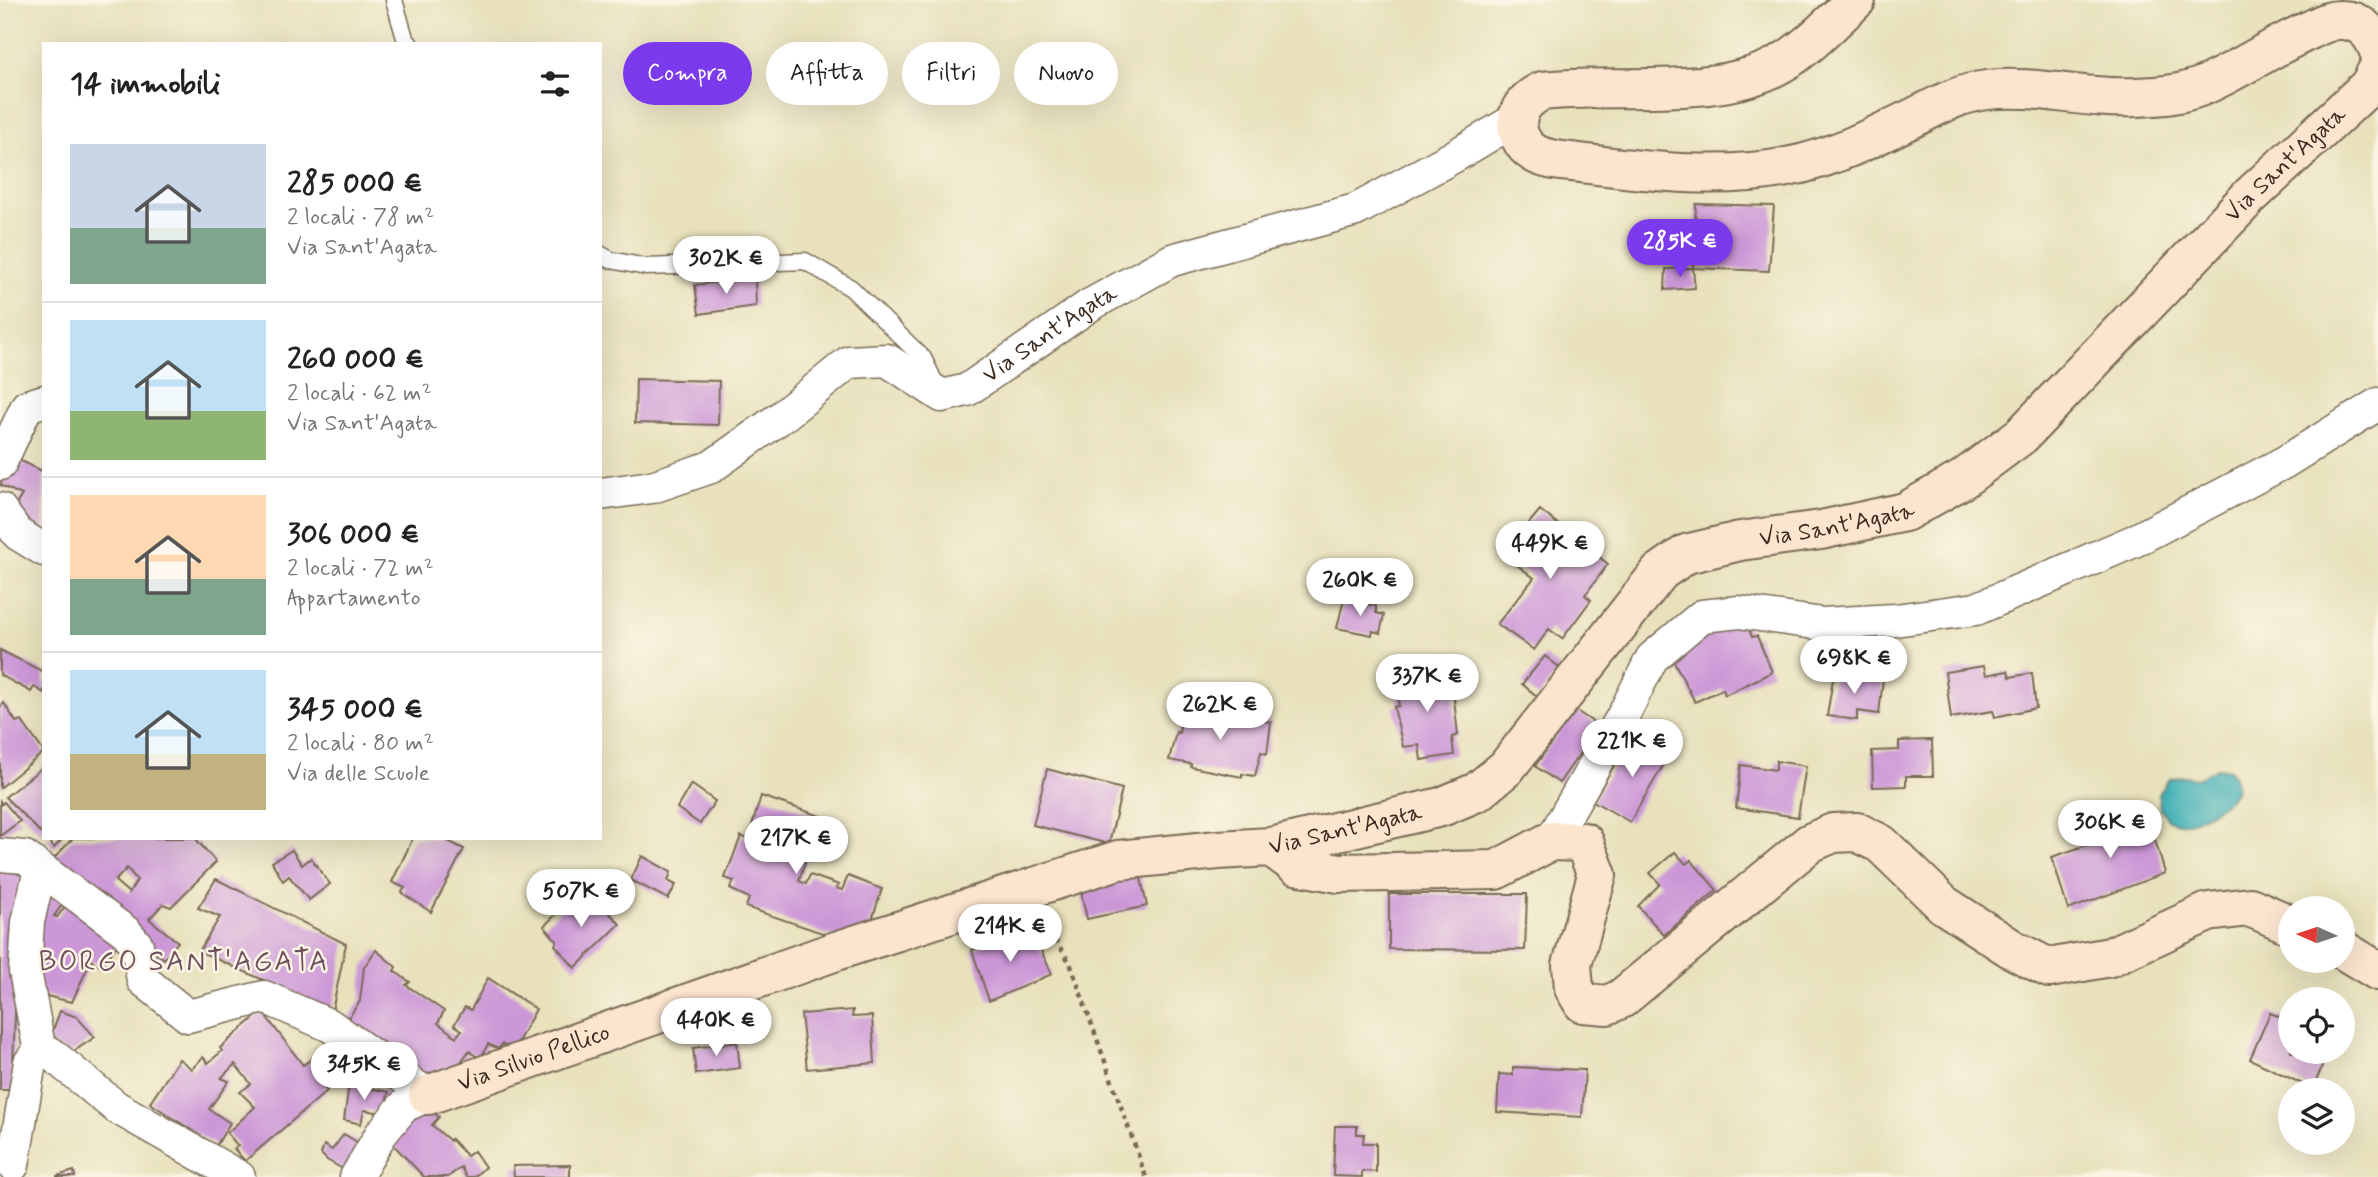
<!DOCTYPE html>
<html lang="it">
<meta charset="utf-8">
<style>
:root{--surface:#fff;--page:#f6f6f6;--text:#222;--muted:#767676;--line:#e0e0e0;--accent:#7c3aed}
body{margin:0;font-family:Mynerve,sans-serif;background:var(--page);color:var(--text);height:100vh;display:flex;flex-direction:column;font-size:26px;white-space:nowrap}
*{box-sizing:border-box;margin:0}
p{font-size:23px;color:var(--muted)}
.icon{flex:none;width:38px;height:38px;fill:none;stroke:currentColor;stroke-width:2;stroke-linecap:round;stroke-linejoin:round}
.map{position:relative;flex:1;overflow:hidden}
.panel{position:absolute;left:42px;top:42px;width:560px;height:798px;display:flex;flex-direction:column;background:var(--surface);border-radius:0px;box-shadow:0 7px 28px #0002}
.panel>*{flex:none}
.banner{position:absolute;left:623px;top:42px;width:665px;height:63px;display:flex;gap:14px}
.needle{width:46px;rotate:273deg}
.fabs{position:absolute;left:2278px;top:896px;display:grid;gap:14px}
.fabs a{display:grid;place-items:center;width:77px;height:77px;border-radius:50%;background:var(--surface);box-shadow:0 7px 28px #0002;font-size:35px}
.price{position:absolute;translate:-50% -60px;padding:0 16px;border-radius:24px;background:#fff;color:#222;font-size:23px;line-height:46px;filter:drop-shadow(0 2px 4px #0008)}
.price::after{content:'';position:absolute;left:50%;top:42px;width:21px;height:16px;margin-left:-10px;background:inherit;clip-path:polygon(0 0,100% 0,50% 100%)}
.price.current{background:var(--accent);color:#fff}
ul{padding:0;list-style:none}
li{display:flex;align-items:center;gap:21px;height:175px;padding:0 28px}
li+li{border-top:2px solid var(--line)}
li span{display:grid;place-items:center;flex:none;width:196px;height:140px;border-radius:0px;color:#555}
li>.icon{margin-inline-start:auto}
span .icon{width:84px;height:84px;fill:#fffc;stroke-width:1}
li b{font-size:30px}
h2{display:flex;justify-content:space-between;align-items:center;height:84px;padding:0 28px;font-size:30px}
.chip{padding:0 24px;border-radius:32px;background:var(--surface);box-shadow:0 7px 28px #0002;font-size:24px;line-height:63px}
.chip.current{background:var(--accent);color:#fff}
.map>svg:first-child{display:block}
.water{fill:#3dafb5;stroke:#3c6c6a;stroke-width:2}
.building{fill:#cc97d7;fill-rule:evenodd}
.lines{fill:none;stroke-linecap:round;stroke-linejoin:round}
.lane-casing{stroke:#786a55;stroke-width:19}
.street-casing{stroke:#786a55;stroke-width:35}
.secondary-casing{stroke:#786a55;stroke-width:42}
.path{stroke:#786a55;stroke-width:4.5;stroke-dasharray:5 5;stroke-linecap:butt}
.lane{stroke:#fff;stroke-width:16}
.street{stroke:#fff;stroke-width:32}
.secondary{stroke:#fbe5cf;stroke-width:38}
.labels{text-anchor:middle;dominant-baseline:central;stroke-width:5;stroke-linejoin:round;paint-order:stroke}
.street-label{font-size:24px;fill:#3b2a1e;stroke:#fcf5e5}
.quarter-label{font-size:28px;letter-spacing:2px;fill:#6e505f;stroke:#fcf5e5}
</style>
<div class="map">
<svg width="2378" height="1177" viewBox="0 0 2378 1177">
<rect width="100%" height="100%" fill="#fcf5e5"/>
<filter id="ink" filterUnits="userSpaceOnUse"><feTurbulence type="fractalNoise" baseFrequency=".0143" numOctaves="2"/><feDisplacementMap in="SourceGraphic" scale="14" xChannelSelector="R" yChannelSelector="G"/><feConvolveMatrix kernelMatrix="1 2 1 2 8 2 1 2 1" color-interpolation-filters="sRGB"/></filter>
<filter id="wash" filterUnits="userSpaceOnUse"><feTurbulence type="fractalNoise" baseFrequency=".00686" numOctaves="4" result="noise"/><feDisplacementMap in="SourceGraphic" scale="28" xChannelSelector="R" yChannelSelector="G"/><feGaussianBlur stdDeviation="1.57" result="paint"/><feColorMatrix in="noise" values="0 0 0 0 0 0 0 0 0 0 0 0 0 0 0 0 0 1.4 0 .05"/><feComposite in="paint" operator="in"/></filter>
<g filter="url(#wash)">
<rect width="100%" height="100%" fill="#e8e1bc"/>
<path class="water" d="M2217 768 2230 770C2234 776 2237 784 2235 791 2231 802 2195 822 2184 823 2179 824 2173 821 2168 820L2160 808 2158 794 2169 779 2183 776 2198 778Z"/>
<g id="blocks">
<g class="building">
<polygon points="1696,204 1774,206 1769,271 1693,268"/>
<polygon points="1693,268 1695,288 1665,290 1666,269"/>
<polygon points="755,278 756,306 699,314 695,285"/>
<polygon points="636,379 719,381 718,425 635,423"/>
<polygon points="13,457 44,472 44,537 11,513 22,495 0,485"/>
<polygon points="1540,510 1608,564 1585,595 1591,600 1562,639 1549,629 1534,650 1497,624 1534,578 1503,554"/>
<polygon points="1344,599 1376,606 1376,613 1384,615 1380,633 1373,631 1372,635 1337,628"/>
<polygon points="1744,618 1752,637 1757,636 1772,672 1725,695 1723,689 1695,702 1670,654 1689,640 1722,624"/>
<polygon points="0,650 44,672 44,693 34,687 31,692 0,675"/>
<polygon points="1545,656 1560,668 1538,697 1522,684"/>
<polygon points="1984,666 1986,675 2008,671 2010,677 2032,673 2036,708 1995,717 1993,711 1951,718 1945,672"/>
<polygon points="1439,670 1452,681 1458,735 1452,737 1454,755 1421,760 1419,745 1403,747 1394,707 1399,706 1395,681 1417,677 1417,673"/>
<polygon points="1834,673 1883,679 1879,714 1857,711 1857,720 1827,716"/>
<polygon points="4,703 16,722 21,720 44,752 0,788 0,707"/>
<polygon points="1183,706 1271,722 1267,754 1261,752 1255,776 1242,774 1242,777 1191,767 1191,764 1169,760 1176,732 1179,733"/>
<polygon points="1575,710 1599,726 1559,783 1535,766"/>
<polygon points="1639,735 1671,752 1630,822 1593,801 1622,752 1630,756"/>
<polygon points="1932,740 1933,776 1906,776 1906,786 1873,787 1872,751 1899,750 1899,741"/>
<polygon points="1776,761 1806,766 1798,817 1736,808 1741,765 1776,770"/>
<polygon points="44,766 44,836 5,797"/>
<polygon points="1047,769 1122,789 1109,844 1033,825"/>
<polygon points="691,784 715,801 700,824 677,808"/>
<polygon points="761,796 820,816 799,881 806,884 810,875 839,885 836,888 842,890 848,876 882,889 867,935 840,939 746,907 749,898 730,889 734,881 725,878 741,836 748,839"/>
<polygon points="0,801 2,804 4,802 20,821 0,836"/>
<polygon points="2146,810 2165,873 2068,910 2052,857 2093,843 2088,827"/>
<polygon points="46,838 63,838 54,848"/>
<path d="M73 838H195L216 862 171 907 163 904 149 919 178 942 164 959 48 865ZM127 868 137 880 129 893 115 881Z"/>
<polygon points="413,838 442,838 464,849 431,912 405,895 402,892 405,888 392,882"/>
<polygon points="292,850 302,865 311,858 330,884 309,900 289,876 283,881 272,862"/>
<polygon points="1675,852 1686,864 1691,860 1717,890 1664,935 1638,906 1660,884 1650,873"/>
<polygon points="642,856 671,872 668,881 676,885 668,899 631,880"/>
<polygon points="0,863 10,871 48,884 66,899 54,916 57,917 71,899 124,936 101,967 91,960 72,1002 16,989 12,1090 0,1090"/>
<polygon points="1140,874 1147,906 1087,919 1080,887"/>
<polygon points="216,879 346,944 332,1011 199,951 220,917 198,908"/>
<polygon points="1389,894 1527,894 1525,950 1389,949"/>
<polygon points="575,896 586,899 594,908 600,903 620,924 575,968 555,945 557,941 544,926"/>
<polygon points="1019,929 1026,946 1037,942 1052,974 989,1001 972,950"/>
<polygon points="376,950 396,967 394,971 410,982 406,985 444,1011 438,1023 456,1037 462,1030 454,1025 465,1007 471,1010 488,978 536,1009 513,1051 502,1044 499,1049 488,1044 480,1059 469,1051 461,1062 463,1064 429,1086 343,1026 360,1001 364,967"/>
<polygon points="853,1010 852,1017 872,1016 875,1063 807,1069 801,1014"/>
<polygon points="60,1011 77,1017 95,1037 68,1055 49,1041"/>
<polygon points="262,1011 303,1065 325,1049 343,1071 324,1088 327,1091 245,1161 234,1149 238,1146 227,1133 255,1107 240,1092 251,1084 235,1064 221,1078 229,1081 209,1109 230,1123 216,1146 150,1103 179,1059 192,1069 203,1057 208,1063 222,1051 220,1048"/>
<polygon points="2270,1013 2291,1021 2291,1052 2328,1052 2313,1089 2250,1059"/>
<polygon points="737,1042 740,1068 696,1074 693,1048"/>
<polygon points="1513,1067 1585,1070 1582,1117 1497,1112 1499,1074 1513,1075"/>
<polygon points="349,1084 389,1092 382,1113 364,1110 361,1124 344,1120"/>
<polygon points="422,1104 439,1117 432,1125 450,1141 451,1139 467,1156 474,1151 485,1167 474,1177 466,1177 461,1167 448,1177 424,1177 386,1137"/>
<polygon points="1335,1126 1357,1126 1357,1134 1364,1134 1363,1143 1376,1143 1376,1172 1362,1171 1362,1177 1333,1176"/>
<polygon points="344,1134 365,1147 350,1173 327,1160 321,1154 324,1145 332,1150"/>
<polygon points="570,1165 570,1177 514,1177 513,1166"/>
<polygon points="74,1171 75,1177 57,1177 57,1176"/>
</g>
</g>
</g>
<g filter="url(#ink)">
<use href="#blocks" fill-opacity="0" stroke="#786a55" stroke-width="2"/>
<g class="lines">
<defs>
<g id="lane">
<polyline points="394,0 405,38 410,44"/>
<polyline points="600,254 611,260 646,267 805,261 851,288 923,358 937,387"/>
</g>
<g id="street">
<polyline points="0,464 27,406 44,401"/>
<path id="s1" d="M600 494 652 487 711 467 784 415 849 362 887 360 942 396 967 390 1090 305 1172 260 1356 210 1453 157 1518 118"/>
<polyline points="0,509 18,534 44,550"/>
<polyline points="1551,841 1624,714 1652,658 1702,616 1739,612 1822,624 1895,620 1976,609 2134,541 2285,462 2378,404"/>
<polyline points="0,855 25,857 126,932 137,945 143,980 188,1016 264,997 331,1026 428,1095"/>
<polyline points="40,869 28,922 25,971 40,1052"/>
<polyline points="13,1165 30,1062 40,1052 50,1053 116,1107 239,1177"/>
<polyline points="356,1177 381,1134 404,1106 428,1095"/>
</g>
<g id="secondary">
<path d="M1856 0C1833 21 1809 47 1782 63 1718 101 1614 82 1542 91 1530 97 1521 104 1518 117 1515 131 1522 146 1534 153 1547 161 1565 161 1580 163 1652 172 1730 181 1801 164 1841 154 1877 135 1913 118 1937 106 1960 93 1987 90 2036 84 2086 100 2135 97 2160 96 2183 95 2207 84 2242 68 2274 46 2310 30 2319 26 2329 20 2339 20 2359 19 2372 32 2378 49"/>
<polyline points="1271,847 1296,865 1339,873 1496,870 1551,841 1584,842 1597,875 1572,965 1574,988 1583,1003 1607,1005 1621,999 1810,843 1833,833 1857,832 1881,844 1944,905 2012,949 2049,968 2110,957 2208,912 2250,907 2291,925"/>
<polyline points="2343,950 2378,971"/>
<path id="s2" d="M428 1095 839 950 1118 860 1218 850 1271 847 1441 807 1477 792 1506 768 1660 572 1686 554 1740 541 1821 530 1905 512 1963 479 2022 435 2250 196 2369 86 2378 69"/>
</g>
</defs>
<use href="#lane" class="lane-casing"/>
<use href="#street" class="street-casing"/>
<use href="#secondary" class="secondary-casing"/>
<polyline class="path" points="1044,922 1070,963 1146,1177"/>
<use href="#lane" class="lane"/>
<use href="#street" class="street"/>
<use href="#secondary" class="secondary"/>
</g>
</g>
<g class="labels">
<g class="street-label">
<text stroke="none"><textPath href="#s2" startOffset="2156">Via Sant'Agata</textPath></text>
<text stroke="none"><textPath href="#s1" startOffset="518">Via Sant'Agata</textPath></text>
<text stroke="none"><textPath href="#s2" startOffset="1568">Via Sant'Agata</textPath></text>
<text stroke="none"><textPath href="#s2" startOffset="959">Via Sant'Agata</textPath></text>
<text stroke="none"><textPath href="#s2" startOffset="112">Via Silvio Pellico</textPath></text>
</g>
<g class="quarter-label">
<text x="184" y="962">BORGO SANT'AGATA</text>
</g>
</g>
</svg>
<div class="fabs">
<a><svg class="needle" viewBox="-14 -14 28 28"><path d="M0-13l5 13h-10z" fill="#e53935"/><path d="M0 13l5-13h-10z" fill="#767676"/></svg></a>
<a><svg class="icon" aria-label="locate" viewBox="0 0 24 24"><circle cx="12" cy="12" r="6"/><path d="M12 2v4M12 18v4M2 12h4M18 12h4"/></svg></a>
<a><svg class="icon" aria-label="layers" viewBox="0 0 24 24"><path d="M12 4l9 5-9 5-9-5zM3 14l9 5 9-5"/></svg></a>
</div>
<b class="price current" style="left:1680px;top:279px">285K €</b>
<b class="price" style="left:726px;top:296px">302K €</b>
<b class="price" style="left:1550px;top:581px">449K €</b>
<b class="price" style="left:1360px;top:618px">260K €</b>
<b class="price" style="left:1854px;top:696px">698K €</b>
<b class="price" style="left:1427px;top:714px">337K €</b>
<b class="price" style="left:1220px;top:742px">262K €</b>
<b class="price" style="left:1632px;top:779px">221K €</b>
<b class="price" style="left:2110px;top:860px">306K €</b>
<b class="price" style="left:796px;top:876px">217K €</b>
<b class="price" style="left:581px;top:929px">507K €</b>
<b class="price" style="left:1010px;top:964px">214K €</b>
<b class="price" style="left:716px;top:1058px">440K €</b>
<b class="price" style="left:364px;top:1102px">345K €</b>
<div class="banner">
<a class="chip current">Compra</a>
<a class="chip">Affitta</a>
<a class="chip">Filtri</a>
<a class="chip">Nuovo</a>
</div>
<section class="panel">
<h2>14 immobili<svg class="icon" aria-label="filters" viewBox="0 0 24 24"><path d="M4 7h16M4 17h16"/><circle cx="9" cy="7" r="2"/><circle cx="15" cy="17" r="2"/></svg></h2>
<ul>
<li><span style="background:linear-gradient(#c9d6e8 60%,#7fa58c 0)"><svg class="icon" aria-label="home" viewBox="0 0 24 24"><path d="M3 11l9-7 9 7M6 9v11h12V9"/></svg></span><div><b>285 000 €</b><p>2 locali · 78 m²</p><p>Via Sant'Agata</p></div></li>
<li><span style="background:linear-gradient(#bfe0f5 65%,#8fb573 0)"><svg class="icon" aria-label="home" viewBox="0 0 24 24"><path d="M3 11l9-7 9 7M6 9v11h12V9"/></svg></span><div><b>260 000 €</b><p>2 locali · 62 m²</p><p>Via Sant'Agata</p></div></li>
<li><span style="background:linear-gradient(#ffd9b3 60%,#7fa58c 0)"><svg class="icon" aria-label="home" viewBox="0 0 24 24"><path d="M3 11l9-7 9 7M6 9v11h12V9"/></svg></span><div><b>306 000 €</b><p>2 locali · 72 m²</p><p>Appartamento</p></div></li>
<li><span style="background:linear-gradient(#bfe0f5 60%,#c2b280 0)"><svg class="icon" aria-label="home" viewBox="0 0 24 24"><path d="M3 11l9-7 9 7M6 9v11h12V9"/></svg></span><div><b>345 000 €</b><p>2 locali · 80 m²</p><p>Via delle Scuole</p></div></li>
</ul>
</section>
</div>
